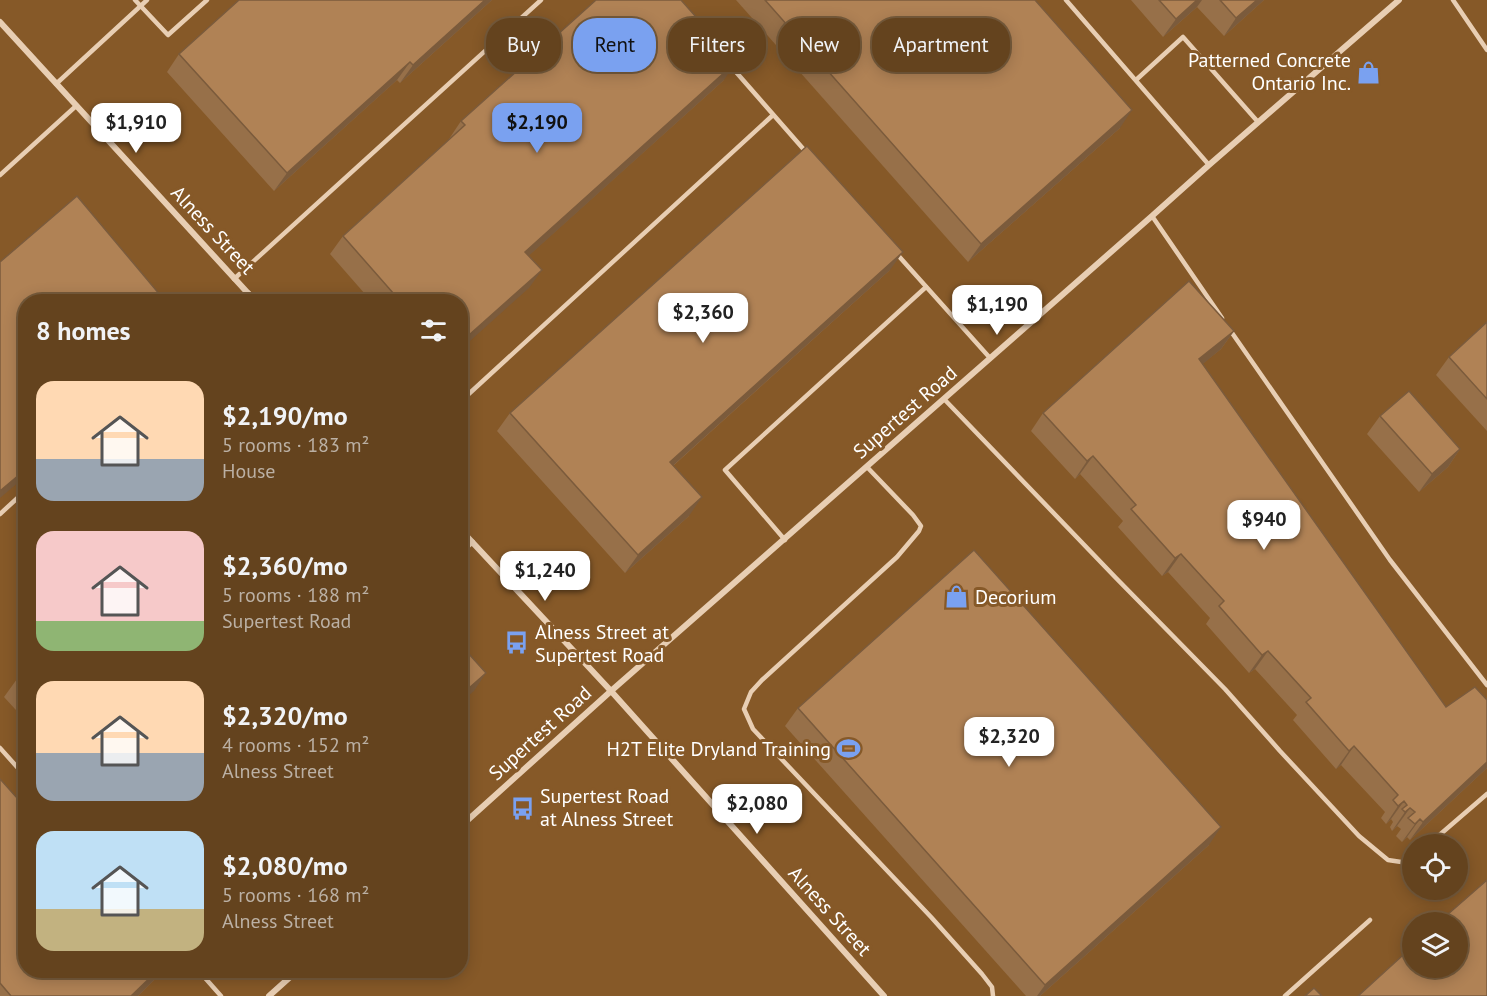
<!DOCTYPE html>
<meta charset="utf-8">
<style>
:root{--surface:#64431e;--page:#6c4e2b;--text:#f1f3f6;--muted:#bbb0a4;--line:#785c3c;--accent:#7aa1f0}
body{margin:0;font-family:"PT Sans",sans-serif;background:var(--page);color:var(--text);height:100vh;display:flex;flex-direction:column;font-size:22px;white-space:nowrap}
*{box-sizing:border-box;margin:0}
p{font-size:20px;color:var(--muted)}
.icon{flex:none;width:33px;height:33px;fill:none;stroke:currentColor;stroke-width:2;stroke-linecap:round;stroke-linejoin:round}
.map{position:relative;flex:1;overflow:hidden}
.side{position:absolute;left:18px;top:294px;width:450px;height:684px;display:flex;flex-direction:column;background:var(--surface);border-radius:24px;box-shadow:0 3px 15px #0003,0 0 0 2px var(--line)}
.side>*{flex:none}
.top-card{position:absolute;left:486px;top:18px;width:570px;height:54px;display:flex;gap:12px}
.tools{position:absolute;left:1402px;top:834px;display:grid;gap:12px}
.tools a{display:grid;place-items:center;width:66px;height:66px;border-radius:50%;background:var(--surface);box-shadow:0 3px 15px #0003,0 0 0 2px var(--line);font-size:30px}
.price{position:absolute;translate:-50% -51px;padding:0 14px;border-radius:12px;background:#fff;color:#222;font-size:20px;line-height:39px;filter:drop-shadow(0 2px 3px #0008)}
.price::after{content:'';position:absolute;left:50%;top:36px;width:18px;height:14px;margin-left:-9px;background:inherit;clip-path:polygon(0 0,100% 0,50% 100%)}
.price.current{background:var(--accent);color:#111}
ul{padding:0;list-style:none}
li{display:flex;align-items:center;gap:18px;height:150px;padding:0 18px}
li span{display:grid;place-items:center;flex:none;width:168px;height:120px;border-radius:18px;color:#555}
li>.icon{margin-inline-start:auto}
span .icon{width:72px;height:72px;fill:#fffc;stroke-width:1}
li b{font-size:26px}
h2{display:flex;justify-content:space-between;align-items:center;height:72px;padding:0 18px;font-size:26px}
.pill{padding:0 21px;border-radius:24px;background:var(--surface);box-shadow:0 3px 15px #0003,0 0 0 2px var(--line);font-size:21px;line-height:54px}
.pill.current{background:var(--accent);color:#111}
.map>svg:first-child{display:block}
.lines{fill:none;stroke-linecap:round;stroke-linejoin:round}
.lane{stroke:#e8ceb3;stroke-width:4.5}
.street{stroke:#e8ceb3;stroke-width:6}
.wall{fill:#977049}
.shaded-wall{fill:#7b5b3c}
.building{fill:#b08255;stroke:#7b5b3c;stroke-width:1.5}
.labels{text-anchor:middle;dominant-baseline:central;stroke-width:6;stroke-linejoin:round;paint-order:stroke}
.poi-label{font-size:20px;fill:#fff;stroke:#865928;text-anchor:start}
.street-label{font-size:20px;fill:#fff;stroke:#865928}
</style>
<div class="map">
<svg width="1487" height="996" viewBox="0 0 1487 996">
<rect width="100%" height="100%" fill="#865928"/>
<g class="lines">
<g class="lane">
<polyline points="135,0 168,35 207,0"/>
<polyline points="1066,0 1209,165"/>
<polyline points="1453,0 1487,50"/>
<polyline points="729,64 806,152"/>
<polyline points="1136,80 1183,37 1258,122"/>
<polyline points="56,84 147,0"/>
<polyline points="0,175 76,106"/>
<polyline points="1152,216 1222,318"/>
<polyline points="896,253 990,358"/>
<polyline points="234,279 541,0"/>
<polyline points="239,302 249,293"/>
<polyline points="1230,330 1390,560 1487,685"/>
<polyline points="944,399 1116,578 1225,689 1280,751 1359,836 1388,860 1408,863 1413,859"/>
<polyline points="460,402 773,115"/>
<polyline points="867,467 913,515 921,526 919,531 897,557 762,680 751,692 744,709 753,729 931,917 982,974 992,987 993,996"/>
<polyline points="0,514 24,492"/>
<polyline points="785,540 725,470 926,287"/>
<polyline points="460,553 473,542"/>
<polyline points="0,748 26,777"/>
<polyline points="1429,844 1487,794"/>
<polyline points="198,970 221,996"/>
<polyline points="1285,996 1370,920"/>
</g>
<g class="street">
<polyline points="0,22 256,302"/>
<polyline points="460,529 611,691 884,996"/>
<polyline points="460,827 611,691 1152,216 1209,165 1399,0"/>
<polyline points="269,996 298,970"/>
</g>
</g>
<g class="wall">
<polygon points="492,0 400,83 397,80 274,191 167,72 179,54"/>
<polygon points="736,0 1035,0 1120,128 968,262"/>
<polygon points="1131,0 1264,0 1224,36 1197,7 1163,37"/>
<polygon points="724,80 529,255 529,288 460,302 372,302 330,254 343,236 449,140 449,139 461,121"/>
<polygon points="890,270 673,466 689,516 625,573 497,431 510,413"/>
<polygon points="1487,322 1487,431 1436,375 1449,357"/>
<polygon points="1234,331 1221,349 1202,364 1487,768 1410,840 1407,837 1402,842 1396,836 1401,829 1397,826 1392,831 1390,827 1393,822 1391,819 1386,824 1381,818 1385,812 1341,765 1336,769 1293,720 1297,715 1255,669 1249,673 1206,624 1210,618 1168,572 1162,576 1118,527 1123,521 1080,474 1075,479 1031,431 1043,413"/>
<polygon points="1380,416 1460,449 1448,467 1419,492 1367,434"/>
<polygon points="26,671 26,721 4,697 17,679"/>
<polygon points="798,708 1209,845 1040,996 1026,996 785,726"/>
<polygon points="0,779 26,970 164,970 138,996 0,996"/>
</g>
<g class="shaded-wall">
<polygon points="485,0 492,0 400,83 413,65"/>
<polygon points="1197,0 1202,0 1197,7 1163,37 1176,19"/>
<polygon points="1257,0 1264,0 1224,36 1236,18"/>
<polygon points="410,62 397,80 274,191 287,173"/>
<polygon points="736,62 724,80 513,270 525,252"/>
<polygon points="1132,110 1120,128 968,262 981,244"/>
<polygon points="903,252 890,270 657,480 670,462"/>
<polygon points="542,270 529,288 460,350 460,343"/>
<polygon points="1234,331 1221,349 1186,378 1199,359"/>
<polygon points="1460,449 1448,467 1419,492 1432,474"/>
<polygon points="1093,456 1080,474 1075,479 1087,461"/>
<polygon points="26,469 26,476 0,498 0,491"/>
<polygon points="702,497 689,516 625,573 638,555"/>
<polygon points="1181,554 1168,572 1162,576 1175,558"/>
<polygon points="1268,651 1255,669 1249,673 1262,655"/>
<polygon points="486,673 474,691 460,703 460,696"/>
<polygon points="1354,746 1341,765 1336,769 1349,751"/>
<polygon points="1487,762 1487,768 1410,840 1423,822"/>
<polygon points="1404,801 1391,819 1386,824 1398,806"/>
<polygon points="1410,808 1397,826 1392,831 1405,812"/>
<polygon points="1420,819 1407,837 1402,842 1415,824"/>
<polygon points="1221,827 1209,845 1040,996 1037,996 1045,985"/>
<polygon points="158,970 164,970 138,996 131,996"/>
</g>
<g class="building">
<polygon points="239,0 485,0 413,65 410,62 287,173 179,54"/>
<polygon points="596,0 681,0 736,62 525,252 542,270 460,343 460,302 401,302 343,236 465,125 461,121"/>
<polygon points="765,0 1035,0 1132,110 981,244"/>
<polygon points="1159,0 1197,0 1176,19"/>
<polygon points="1220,0 1257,0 1236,18"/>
<polygon points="807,146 903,252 670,462 702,497 638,555 510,413"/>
<polygon points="77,196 166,302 26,302 26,469 0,491 0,262"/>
<polygon points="1189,281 1234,331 1199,359 1446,707 1475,687 1487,700 1487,762 1423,822 1420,819 1415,824 1408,818 1415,812 1410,808 1405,812 1402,809 1407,805 1404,801 1398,806 1393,800 1398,795 1354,746 1349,751 1306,702 1311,698 1268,651 1262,655 1219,606 1224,601 1181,554 1175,558 1131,509 1136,505 1093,456 1087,461 1043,413"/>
<polygon points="1487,322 1487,399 1449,357"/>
<polygon points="1409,391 1460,449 1432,474 1380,416"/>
<polygon points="974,550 1221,827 1045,985 798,708"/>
<polygon points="460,644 486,673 460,696"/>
<polygon points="26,671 26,689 17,679"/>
<polygon points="0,779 26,808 26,970 158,970 131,996 11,996 0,983"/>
<polygon points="1487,880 1487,996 1358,996 1413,946 1413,968 1458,968 1458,922 1439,922"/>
<polygon points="1314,988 1322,996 1305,996"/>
</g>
<defs>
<symbol id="shop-bare" viewBox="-9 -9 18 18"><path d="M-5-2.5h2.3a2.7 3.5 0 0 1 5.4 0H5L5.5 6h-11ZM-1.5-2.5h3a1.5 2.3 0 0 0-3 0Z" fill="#7aa1f0" stroke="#865928" stroke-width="2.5" paint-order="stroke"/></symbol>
<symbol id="bus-bare" viewBox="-9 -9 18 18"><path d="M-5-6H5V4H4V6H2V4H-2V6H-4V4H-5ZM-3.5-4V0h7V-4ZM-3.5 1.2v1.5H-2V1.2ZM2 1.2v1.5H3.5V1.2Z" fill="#7aa1f0" stroke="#865928" stroke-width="2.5" paint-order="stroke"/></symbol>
<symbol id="stadium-bare" viewBox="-9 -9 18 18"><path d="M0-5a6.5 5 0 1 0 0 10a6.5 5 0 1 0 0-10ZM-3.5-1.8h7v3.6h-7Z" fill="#7aa1f0" stroke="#865928" stroke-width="2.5" paint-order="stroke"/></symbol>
</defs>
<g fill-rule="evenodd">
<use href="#shop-bare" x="1352" y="56" width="33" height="33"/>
<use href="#shop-bare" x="940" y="580" width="33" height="33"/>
<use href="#bus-bare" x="500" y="626" width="33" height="33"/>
<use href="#stadium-bare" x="832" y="732" width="33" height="33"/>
<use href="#bus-bare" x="506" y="792" width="33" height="33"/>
</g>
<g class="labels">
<g class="poi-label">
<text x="1351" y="60" text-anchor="end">Patterned Concrete<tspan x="1351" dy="23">Ontario Inc.</tspan></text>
<text x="975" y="597">Decorium</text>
<text x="535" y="632">Alness Street at<tspan x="535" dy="23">Supertest Road</tspan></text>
<text x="831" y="749" text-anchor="end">H2T Elite Dryland Training</text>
<text x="540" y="796">Supertest Road<tspan x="540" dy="23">at Alness Street</tspan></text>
</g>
<g class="street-label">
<text transform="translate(213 230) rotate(47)">Alness Street</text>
<text transform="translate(905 412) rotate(-41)">Supertest Road</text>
<text transform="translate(540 733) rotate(-42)">Supertest Road</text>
<text transform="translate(830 911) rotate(48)">Alness Street</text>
</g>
</g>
</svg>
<div class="tools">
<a><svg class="icon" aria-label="locate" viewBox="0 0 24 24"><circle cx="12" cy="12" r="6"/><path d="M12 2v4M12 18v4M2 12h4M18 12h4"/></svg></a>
<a><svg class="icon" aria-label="layers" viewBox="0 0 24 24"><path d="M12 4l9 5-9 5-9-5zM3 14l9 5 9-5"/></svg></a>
</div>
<b class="price" style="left:136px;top:154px">$1,910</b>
<b class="price current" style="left:537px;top:154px">$2,190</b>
<b class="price" style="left:997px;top:336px">$1,190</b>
<b class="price" style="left:703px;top:344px">$2,360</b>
<b class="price" style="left:1264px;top:551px">$940</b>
<b class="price" style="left:545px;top:602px">$1,240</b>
<b class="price" style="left:1009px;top:768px">$2,320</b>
<b class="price" style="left:757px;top:835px">$2,080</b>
<div class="top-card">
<a class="pill">Buy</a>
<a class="pill current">Rent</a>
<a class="pill">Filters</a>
<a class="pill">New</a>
<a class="pill">Apartment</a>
</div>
<section class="side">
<h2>8 homes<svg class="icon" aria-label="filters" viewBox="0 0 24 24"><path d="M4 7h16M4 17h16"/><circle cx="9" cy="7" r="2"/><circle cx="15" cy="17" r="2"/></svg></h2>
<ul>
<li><span style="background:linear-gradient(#ffd9b3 65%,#9aa5b1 0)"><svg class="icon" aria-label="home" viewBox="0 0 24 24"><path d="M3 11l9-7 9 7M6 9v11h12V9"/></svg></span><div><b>$2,190/mo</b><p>5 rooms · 183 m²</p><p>House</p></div></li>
<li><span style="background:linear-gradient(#f6c9c9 75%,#8fb573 0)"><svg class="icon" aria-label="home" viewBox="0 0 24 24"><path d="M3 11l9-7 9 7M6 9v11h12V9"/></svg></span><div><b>$2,360/mo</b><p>5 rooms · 188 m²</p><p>Supertest Road</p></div></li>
<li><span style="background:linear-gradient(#ffd9b3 60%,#9aa5b1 0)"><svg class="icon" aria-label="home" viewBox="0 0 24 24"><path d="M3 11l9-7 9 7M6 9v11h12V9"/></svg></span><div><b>$2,320/mo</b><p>4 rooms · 152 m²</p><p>Alness Street</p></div></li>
<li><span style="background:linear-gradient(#bfe0f5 65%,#c2b280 0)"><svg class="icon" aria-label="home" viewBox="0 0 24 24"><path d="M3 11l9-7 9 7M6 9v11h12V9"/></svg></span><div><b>$2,080/mo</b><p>5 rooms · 168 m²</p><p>Alness Street</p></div></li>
</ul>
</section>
</div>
